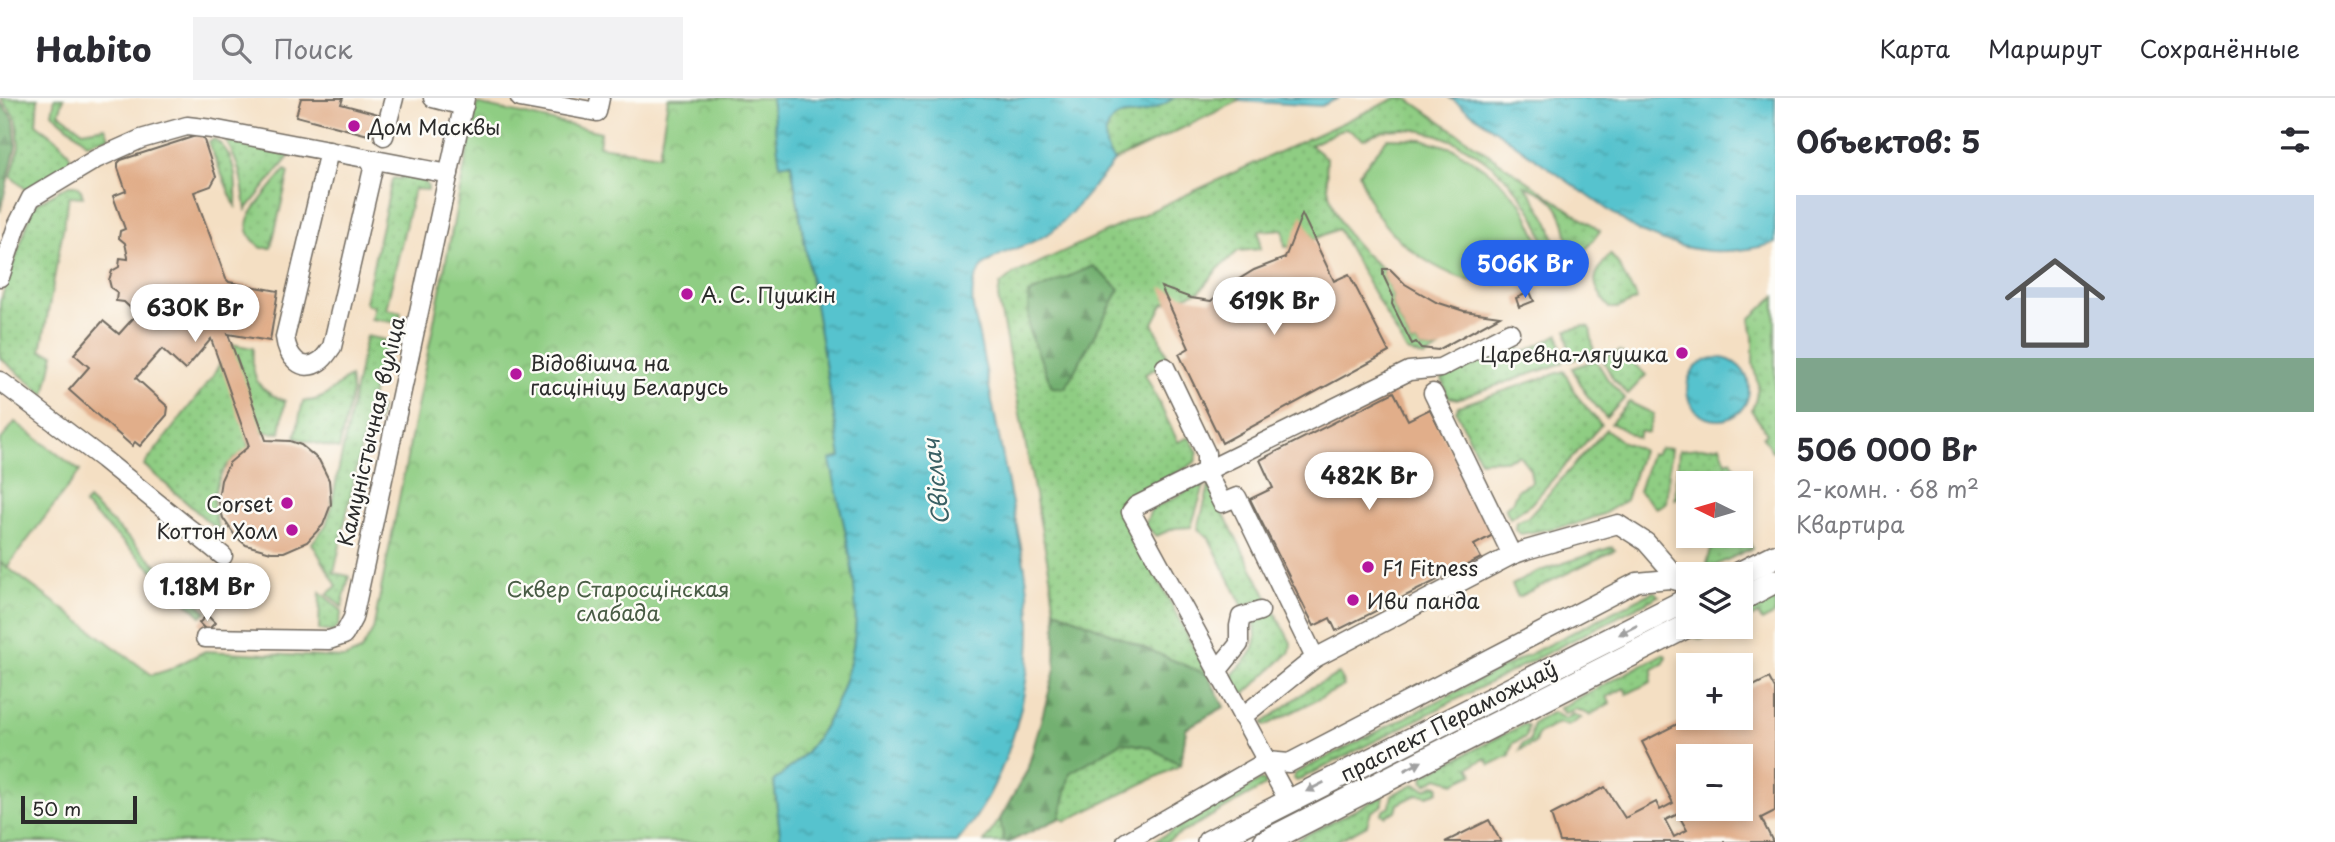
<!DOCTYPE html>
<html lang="ru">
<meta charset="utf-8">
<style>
:root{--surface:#fff;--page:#f2f2f3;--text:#2b2b33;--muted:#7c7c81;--line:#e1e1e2;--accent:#2563eb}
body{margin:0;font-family:"Playpen Sans",sans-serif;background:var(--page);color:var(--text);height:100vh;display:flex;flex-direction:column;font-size:26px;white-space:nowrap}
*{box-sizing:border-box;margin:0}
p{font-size:23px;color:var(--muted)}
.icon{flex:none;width:38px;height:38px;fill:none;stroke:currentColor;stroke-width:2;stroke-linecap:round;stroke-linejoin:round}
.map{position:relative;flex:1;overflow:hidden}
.side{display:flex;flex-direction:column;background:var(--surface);width:560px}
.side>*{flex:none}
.needle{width:46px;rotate:275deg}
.tools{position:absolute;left:1676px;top:373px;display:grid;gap:14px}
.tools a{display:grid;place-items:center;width:77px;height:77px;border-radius:0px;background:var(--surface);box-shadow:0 4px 10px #0003;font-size:35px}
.scale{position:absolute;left:21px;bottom:18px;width:116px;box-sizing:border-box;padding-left:7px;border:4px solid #2b2b2b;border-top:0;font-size:19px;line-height:24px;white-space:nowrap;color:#2b2b2b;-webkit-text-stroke:5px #fdfcf7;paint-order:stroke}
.price{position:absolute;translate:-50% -60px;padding:0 16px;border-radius:24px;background:#fff;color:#222;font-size:23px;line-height:46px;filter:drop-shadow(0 2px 4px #0008)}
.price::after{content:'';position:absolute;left:50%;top:42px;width:21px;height:16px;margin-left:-10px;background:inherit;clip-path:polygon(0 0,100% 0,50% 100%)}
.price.selected{background:var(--accent);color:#fff}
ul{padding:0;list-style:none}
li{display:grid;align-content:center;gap:14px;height:371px;padding:0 21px}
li+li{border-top:2px solid var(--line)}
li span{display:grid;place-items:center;height:217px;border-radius:0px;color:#555}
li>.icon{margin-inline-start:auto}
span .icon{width:126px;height:126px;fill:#fffc;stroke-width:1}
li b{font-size:30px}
h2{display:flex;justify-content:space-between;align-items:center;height:84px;padding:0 21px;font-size:30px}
header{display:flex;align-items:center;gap:42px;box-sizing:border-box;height:98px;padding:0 35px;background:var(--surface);border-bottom:2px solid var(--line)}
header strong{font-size:33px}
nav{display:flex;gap:38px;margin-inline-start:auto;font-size:24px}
.search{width:490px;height:63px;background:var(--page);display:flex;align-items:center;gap:18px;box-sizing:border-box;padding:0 24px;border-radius:0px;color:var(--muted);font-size:26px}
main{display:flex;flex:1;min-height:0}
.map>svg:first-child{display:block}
.grass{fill:url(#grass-dots);stroke:#5d7c57;stroke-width:2}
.forest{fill:url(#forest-firs);stroke:#4f6e4e;stroke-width:2}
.park{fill:url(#park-crowns);stroke:#5d7c57;stroke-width:2}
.pitch{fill:#8fcd83;stroke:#5d7c57;stroke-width:2}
.water{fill:url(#water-ripples);stroke:#40777c;stroke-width:2}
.building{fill:#e1ae8a;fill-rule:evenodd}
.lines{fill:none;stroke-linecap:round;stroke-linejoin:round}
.minor-casing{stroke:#716a60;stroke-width:21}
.major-casing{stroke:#716a60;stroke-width:26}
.minor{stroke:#fff;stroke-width:18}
.major{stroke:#fff;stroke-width:23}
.oneway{fill:#a0a0a0}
.poi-dot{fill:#b5179e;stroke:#fdfcf7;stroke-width:2.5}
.labels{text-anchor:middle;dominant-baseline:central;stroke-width:5;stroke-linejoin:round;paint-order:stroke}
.poi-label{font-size:21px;fill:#2b2b2b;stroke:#fdfcf7;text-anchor:start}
.street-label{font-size:21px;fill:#2b2b2b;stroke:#fdfcf7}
.park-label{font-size:21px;fill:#495c45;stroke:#fdfcf7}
.water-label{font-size:23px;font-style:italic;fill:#3a6064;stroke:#fdfcf7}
</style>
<header>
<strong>Habito</strong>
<div class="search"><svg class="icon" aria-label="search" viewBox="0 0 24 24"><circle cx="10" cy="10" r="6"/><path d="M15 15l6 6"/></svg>Поиск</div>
<nav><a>Карта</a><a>Маршрут</a><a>Сохранённые</a></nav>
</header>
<main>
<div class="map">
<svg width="1775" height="744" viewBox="0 0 1775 744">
<defs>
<pattern id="grass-dots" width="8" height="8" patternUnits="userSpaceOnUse" patternTransform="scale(1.75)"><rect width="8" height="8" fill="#8fcd83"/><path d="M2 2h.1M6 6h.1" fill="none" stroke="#7cb071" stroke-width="1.8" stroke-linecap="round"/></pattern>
<pattern id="forest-firs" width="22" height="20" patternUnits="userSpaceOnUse" patternTransform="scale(1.75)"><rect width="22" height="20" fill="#73b071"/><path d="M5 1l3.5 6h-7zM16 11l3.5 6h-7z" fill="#5f8f5d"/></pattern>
<pattern id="park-crowns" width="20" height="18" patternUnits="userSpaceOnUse" patternTransform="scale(1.75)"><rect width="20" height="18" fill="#8fcd83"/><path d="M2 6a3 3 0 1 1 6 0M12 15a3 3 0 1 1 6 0" fill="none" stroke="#7cb071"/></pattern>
<pattern id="water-ripples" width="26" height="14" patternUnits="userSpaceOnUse" patternTransform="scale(1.75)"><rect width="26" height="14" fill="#56c3ce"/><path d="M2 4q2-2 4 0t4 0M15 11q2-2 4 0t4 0" fill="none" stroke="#479fa7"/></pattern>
</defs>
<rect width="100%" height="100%" fill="#fdfcf7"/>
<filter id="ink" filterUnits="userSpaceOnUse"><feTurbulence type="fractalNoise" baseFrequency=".0143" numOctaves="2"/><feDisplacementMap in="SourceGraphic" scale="14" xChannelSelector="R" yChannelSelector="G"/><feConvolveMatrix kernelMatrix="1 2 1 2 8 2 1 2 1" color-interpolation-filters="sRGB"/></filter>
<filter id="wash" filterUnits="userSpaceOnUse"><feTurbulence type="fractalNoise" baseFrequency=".00686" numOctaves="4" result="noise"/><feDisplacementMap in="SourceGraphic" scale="28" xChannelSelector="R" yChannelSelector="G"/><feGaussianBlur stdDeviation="1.57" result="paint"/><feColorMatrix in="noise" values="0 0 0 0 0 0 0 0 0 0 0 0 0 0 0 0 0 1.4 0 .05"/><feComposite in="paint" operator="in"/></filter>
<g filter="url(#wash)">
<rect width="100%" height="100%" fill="#f4dfc3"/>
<g class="grass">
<path d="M1 0H38L36 26C47 35 71 48 71 64L28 93 11 79 19 49 17 22Z"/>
<polygon points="55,0 64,0 59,15 83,33 105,29 109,39 87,45 52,15"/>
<path d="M1174 0H1238L1239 3 1114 63C1103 51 1101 29 1117 19 1123 16 1132 18 1139 16 1151 13 1163 7 1174 0Z"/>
<path d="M1396 0 1408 1 1600 133 1574 167 1568 162C1569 141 1566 111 1546 98 1540 94 1532 91 1525 88 1543 112 1564 140 1552 172L1545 165C1550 91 1433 1 1364 41L1345 30 1310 47 1327 61C1322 106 1348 145 1383 171V177L1393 198 1392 206 1412 246 1416 244 1421 250 1438 252 1424 259 1407 254 1338 131 1297 148 1285 149 1283 131 1259 133 1260 151 1238 153 1217 172 1200 193 1163 206 1153 225 1167 257 1161 268 1145 276 1178 344 1189 339 1198 354 1195 364 1186 370 1119 405 1224 609 1186 630 1181 667 1066 723 1060 720 1009 744H984L1000 721 1027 673 1050 594 1055 572 1057 529 1050 477 998 199 1000 187 1012 177Z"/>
<path d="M214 41C237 55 237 87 236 110L208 44Z"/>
<path d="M226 43 292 55 246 112C242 83 241 69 226 43Z"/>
<path d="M285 72 289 74 271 150H262C253 144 245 134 248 122 251 111 277 83 285 72Z"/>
<path d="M401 78C411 80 429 79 428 92L414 91 386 211 401 214 398 225 371 221 374 208 368 207 365 204 392 82 393 80 400 81Z"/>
<polygon points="69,87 75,87 81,92 83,99 69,98 41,253 54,256 45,297 0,260 0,204 34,107"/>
<path d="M1610 156 1617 164 1637 202 1618 210H1609C1591 183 1590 182 1610 156Z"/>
<polygon points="1775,198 1775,352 1772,353 1763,339 1767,335 1751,312 1755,305 1758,287 1753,266 1753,238 1750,221"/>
<polygon points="1584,228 1590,229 1594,255 1570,263 1567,232"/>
<polygon points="1559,236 1563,265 1457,301 1448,299 1442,281 1516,244 1523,255"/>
<polygon points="366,238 396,244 393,257 381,256 370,306 381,310 378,324 367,322 334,475 349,478 342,509 327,496 337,488 312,445 326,427 330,414"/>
<path d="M230 246 253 250C251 279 256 292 285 303L280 335 263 334 246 339 249 352C215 367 206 403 221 435L144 367 213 278Z"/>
<polygon points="1620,253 1646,277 1628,296 1613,281 1602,260"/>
<polygon points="1596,262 1608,282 1625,300 1606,320 1586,296 1572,270"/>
<path d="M1564 273 1577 298 1601 327 1531 406 1510 420 1505 410 1512 404 1518 391 1532 384 1530 371 1519 357C1500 366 1498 360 1480 363L1456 313 1458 308Z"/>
<path d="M350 279 352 293 339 351 295 340 303 303C328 304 333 287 350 279Z"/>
<polygon points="1629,304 1654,316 1648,335 1640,333 1638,340 1611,325"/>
<polygon points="1606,331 1621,343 1642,352 1626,402 1603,416 1576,426 1521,436 1515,432 1516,424 1528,419"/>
<polygon points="1720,348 1726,364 1731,362 1735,370 1706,385 1689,385 1689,394 1675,401 1679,352"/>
<polygon points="1661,350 1671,351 1666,405 1656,410 1639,393 1651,356 1655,356"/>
<polygon points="1200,386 1204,388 1191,429 1175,430 1156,438 1145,427 1151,412"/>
<path d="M1209 388 1291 545 1290 554 1241 599 1232 577C1249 559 1261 551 1254 524L1264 519 1255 503 1243 509 1209 440 1198 431Z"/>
<polygon points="88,402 206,513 201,518 84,407"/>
<polygon points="1741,434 1747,438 1752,450 1710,470 1707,466 1713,444 1729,438 1741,438"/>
<polygon points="1612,449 1615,452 1518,499 1512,487 1537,474"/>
<polygon points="320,494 342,513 338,529 332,534 319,532"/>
<polygon points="1652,494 1656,494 1659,498 1297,683 1293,681 1294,676"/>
<polygon points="1775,498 1775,516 1762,523 1758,516 1742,524 1746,531 1726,542 1711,537 1702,541 1693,539 1713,529 1741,528 1741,515"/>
<polygon points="1663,556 1666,558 1664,565 1653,571 1651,584 1627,596 1624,590 1607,599 1610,605 1590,617 1575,611 1565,616 1559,610"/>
<polygon points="1339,576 1344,588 1265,628 1263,625 1310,590"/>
<polygon points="1553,614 1565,621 1573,616 1581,620 1568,628 1558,625 1538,636 1535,645 1520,652 1522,646 1530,643 1533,625"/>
<polygon points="1525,626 1528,628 1526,639 1513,645 1510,657 1490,667 1486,660 1469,669 1473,676 1454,685 1438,680 1426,686 1423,684 1424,677"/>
<polygon points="1261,682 1266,684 1265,688 1165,744 1153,744"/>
<polygon points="1414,686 1426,691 1434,687 1439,688 1438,693 1428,698 1418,696 1398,706 1396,713 1385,718 1382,716 1383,713 1390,709 1392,697"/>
<polygon points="1383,698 1383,707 1371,714 1367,727 1335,744 1292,744"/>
</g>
<g class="forest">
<polygon points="0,4 14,22 16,48 0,114"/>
<polygon points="1093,168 1120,191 1065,290 1052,289 1029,233 1028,196"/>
<polygon points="1056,512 1208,577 1224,609 1186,630 1181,667 1149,649 1122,644 1070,675 1060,720 1009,744 1004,744 1000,721 1027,673 1055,572"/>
</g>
<path class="park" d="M668 0H771L780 66 791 65 841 359 831 362C839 408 852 454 856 499 860 552 840 614 806 654 797 665 785 674 774 683L781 744H0V464L152 577 168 572 205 553 344 560 361 553 373 532 477 6 601 34 599 48 659 57Z"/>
<g class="pitch">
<path d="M1388 40 1422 41 1455 51 1495 78 1522 106 1541 147 1514 185C1507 185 1499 187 1492 186 1448 184 1396 148 1373 110 1367 100 1364 87 1359 75Z"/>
<polygon points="15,324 80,373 7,469 0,463 0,343"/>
</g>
<g class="water">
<path d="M771 0H1174C1163 7 1152 13 1139 16 1132 17 1123 16 1117 19 1101 29 1103 51 1114 63L1107 73C1091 90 1069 121 1051 134 1017 158 966 151 973 209 986 271 998 334 1010 396 1019 439 1030 483 1030 527 1031 600 1005 689 957 744H781L774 683C785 674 797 665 806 654 840 614 860 552 855 499 852 453 839 407 830 362L841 359 791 65 780 67Z"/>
<polygon points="1238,0 1339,0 1321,8 1240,3"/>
<path d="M1450 0H1775V145C1722 160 1684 154 1635 131Z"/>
<circle cx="1718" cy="291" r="31"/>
</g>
<g id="blocks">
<g class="building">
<polygon points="301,0 343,0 341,6 378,16 372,38 296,18"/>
<polygon points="202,36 216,79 211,88 194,94 226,181 229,184 278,193 270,243 228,236 266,342 290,343 301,347 319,362 329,382 331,406 323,427 307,444 284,454 271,454 246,447 236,439 223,420 218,401 221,382 229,365 249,348 211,241 185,272 162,251 136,280 168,309 167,317 140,348 135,344 132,348 69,292 89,269 74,256 103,223 119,236 137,216 124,204 116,203 117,194 111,190 109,182 112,173 119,169 120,160 128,161 128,159 125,145 119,140 120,133 125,131 113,98 126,93 118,70 118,65 121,62"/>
<polygon points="1302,116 1334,183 1349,176 1389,254 1222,345 1179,256 1189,250 1161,189 1191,200 1211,203 1228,188 1254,172 1285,160"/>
<polygon points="1383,171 1390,171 1405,186 1436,204 1464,213 1500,218 1438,252 1421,250 1416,244 1412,246 1392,206 1393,198 1383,177"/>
<polygon points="1530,194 1534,203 1519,209 1516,200"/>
<polygon points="1394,294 1408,322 1430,311 1493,437 1474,447 1481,460 1336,533 1330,520 1314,528 1250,401 1273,390 1260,362"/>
<polygon points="207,517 215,525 207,533 199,525"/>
<path d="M1769 580 1775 591V713L1761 720 1773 744H1560L1551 717 1605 689 1625 720 1656 704 1660 712 1673 705 1642 644 1689 620H1741V594ZM1689 658H1741V710H1689ZM1678 716 1687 732 1674 739 1665 722Z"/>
<polygon points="1489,722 1501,744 1445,744"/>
</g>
</g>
</g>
<g filter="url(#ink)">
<use href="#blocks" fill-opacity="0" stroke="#716a60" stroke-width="2"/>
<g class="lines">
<defs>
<g id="minor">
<polyline points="433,0 464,8"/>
<polyline points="520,0 597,14 600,0"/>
<polyline points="384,38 394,0"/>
<path d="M329 53 285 239C287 257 301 277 320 263 325 260 328 254 332 249L375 62"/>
<polyline points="0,179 17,128 31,100 96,61 141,41 187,28 212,31 449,76"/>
<polyline points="1165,269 1206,355 1206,373 1136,408 1131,414 1288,702"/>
<polyline points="0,283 103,361 223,458"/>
<polyline points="1433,295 1512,457"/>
<polyline points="205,540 329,542 344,537 353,520 465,0"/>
<polyline points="1315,560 1237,399 1222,405 1206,373 1409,273 1440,270 1510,234"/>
<polyline points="1217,573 1239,546 1239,528 1241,519 1260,513"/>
<polyline points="1242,619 1315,560 1512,457 1526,452 1618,426 1646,444 1674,476 1670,481"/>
<polyline points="1126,744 1267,663 1289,665 1637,484 1670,481 1689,486"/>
</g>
<g id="major">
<polyline points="1739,476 1775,458"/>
<polyline points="1741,501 1775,483"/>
<polyline points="1209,744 1689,501"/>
<polyline points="1265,744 1689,527"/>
</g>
</defs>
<use href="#minor" class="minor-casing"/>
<use href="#major" class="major-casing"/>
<use href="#minor" class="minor"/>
<use href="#major" class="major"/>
</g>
<defs><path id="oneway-solid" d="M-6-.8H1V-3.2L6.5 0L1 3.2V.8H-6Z" transform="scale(1.75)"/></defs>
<g class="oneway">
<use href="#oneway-solid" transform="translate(1628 532) rotate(153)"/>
<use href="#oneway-solid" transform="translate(1413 668) rotate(-27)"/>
<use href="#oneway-solid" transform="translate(1315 689) rotate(153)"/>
</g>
</g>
<g class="poi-dot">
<circle cx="354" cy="28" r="7"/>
<circle cx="687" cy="196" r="7"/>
<circle cx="1682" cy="255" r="7"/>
<circle cx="516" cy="276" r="7"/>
<circle cx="287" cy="405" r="7"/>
<circle cx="292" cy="432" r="7"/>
<circle cx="1368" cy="469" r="7"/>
<circle cx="1353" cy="502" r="7"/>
</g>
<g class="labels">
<g class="poi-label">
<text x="368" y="28">Дом Масквы</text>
<text x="701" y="196">А. С. Пушкін</text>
<text x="1668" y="255" text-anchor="end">Царевна-лягушка</text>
<text x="530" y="264">Відовішча на<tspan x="530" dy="24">гасцініцу Беларусь</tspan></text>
<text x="273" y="405" text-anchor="end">Corset</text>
<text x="278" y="432" text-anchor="end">Коттон Холл</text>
<text x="1382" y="469">F1 Fitness</text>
<text x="1367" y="502">Иви панда</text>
</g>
<g class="street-label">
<text transform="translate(370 333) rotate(-77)">Камуністычная вуліца</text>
<text transform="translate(1448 622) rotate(-27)">праспект Пераможцаў</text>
</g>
<g class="park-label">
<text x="618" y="490">Сквер Старосцінская<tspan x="618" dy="24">слабада</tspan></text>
</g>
<g class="water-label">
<text transform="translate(935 384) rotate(-97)">Свіслач</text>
</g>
</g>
</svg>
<div class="tools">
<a><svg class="needle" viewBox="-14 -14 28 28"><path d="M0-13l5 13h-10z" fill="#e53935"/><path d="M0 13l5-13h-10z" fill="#7c7c81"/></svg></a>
<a><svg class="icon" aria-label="layers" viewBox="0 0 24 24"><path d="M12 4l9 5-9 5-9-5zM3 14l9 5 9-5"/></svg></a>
<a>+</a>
<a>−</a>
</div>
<div class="scale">50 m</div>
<b class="price selected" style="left:1525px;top:202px">506K Br</b>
<b class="price" style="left:1274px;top:239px">619K Br</b>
<b class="price" style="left:195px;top:246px">630K Br</b>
<b class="price" style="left:1369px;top:414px">482K Br</b>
<b class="price" style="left:207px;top:525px">1.18M Br</b>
</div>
<section class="side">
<h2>Объектов: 5<svg class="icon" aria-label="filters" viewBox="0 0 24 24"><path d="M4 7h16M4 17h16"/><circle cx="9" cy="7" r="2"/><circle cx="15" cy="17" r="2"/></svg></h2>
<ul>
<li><span style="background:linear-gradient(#c9d6e8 75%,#7fa58c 0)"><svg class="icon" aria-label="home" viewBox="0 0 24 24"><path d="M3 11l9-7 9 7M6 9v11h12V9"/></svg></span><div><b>506 000 Br</b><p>2-комн. · 68 m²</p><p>Квартира</p></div></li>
</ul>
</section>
</main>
